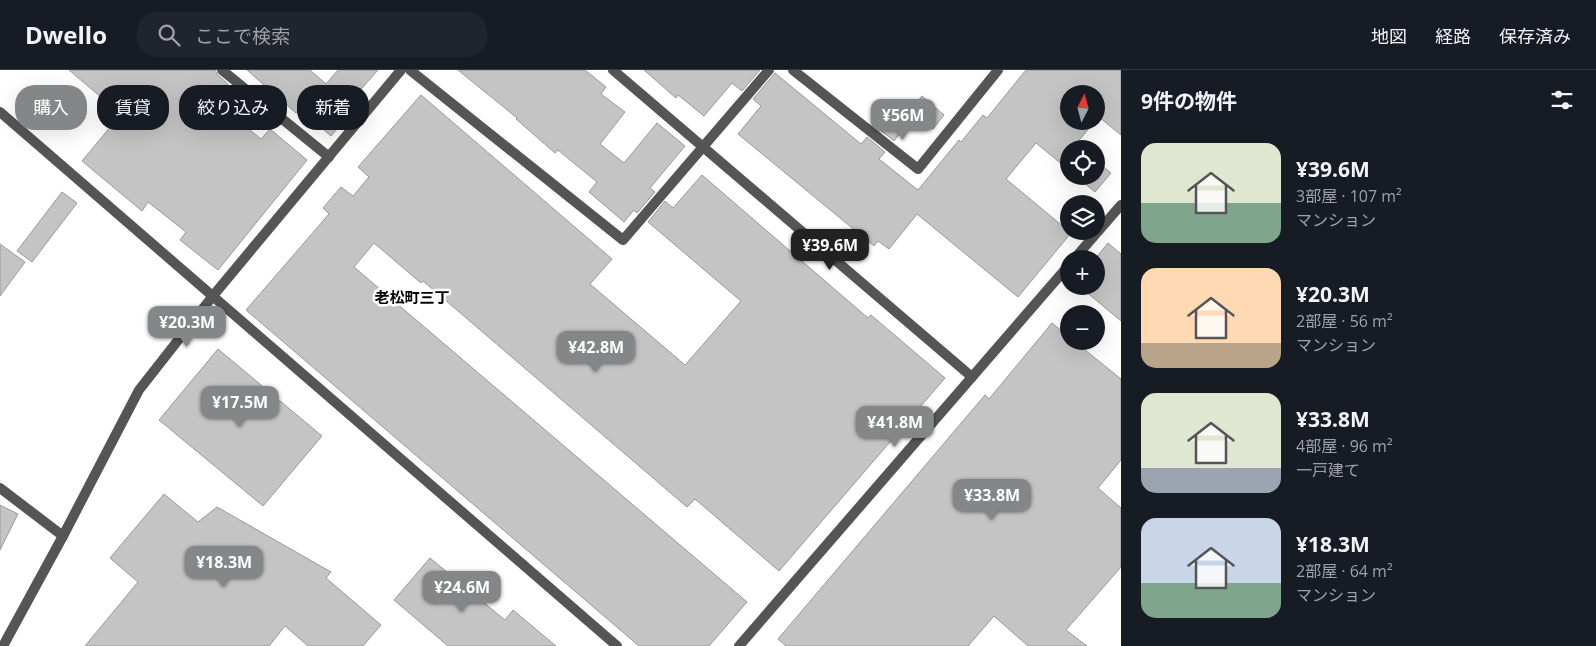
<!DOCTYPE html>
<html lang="ja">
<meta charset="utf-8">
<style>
:root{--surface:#171b24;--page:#20242c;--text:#f1f3f6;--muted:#9ea1a6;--line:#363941;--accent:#858687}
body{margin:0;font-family:"Open Sans","Noto Sans JP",sans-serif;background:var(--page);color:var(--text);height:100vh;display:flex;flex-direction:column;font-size:19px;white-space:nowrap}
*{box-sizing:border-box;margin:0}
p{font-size:16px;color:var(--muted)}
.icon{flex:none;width:28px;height:28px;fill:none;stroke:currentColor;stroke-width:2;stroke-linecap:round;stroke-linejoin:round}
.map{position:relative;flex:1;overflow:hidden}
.side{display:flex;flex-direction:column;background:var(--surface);width:475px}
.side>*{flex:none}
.banner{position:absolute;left:15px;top:15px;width:475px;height:45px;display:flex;gap:10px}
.needle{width:32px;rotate:6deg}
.tools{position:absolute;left:1060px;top:15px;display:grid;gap:10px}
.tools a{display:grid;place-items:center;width:45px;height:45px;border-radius:50%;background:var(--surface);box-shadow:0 5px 20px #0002;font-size:25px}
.price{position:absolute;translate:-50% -42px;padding:0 11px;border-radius:10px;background:var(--accent);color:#fff;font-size:16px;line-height:32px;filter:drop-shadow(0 1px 2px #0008)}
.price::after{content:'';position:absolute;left:50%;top:30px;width:15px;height:11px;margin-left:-8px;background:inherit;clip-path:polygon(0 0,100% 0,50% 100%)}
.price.on{background:#222;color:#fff}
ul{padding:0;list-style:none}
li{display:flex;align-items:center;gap:15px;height:125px;padding:0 20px}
li span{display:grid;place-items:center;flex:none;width:140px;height:100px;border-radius:15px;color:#555}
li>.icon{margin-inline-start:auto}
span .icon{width:60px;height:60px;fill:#fffc;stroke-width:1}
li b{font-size:21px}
h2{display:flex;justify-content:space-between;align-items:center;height:60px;padding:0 20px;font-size:21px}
.chip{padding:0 18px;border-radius:20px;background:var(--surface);box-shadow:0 5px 20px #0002;font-size:18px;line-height:45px}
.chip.on{background:var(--accent);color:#fff}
header{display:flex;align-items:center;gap:30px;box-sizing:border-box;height:70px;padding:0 25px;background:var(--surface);border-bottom:1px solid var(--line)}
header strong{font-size:24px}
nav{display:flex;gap:28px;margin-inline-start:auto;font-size:18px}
.search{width:350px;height:45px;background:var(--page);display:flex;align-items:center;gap:12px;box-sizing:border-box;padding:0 18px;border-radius:20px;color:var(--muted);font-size:19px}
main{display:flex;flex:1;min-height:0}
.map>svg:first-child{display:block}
.building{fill:#c4c4c4;stroke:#999}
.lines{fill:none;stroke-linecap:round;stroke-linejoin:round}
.minor{stroke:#555;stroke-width:10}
.tertiary{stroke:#555;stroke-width:10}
.labels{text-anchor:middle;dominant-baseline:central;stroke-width:5;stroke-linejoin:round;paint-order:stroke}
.neighbourhood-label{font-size:15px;font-weight:bold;fill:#000;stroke:#fff}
</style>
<header>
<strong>Dwello</strong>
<div class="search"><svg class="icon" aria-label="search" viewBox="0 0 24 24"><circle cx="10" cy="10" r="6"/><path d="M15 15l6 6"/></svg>ここで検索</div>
<nav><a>地図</a><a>経路</a><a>保存済み</a></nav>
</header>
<main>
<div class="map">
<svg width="1121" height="576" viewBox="0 0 1121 576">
<rect width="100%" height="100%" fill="#fff"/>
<g class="building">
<polygon points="69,0 215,0 218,5 228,14 215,32 261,69 270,59 307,90 218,200 180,170 186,162 148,132 142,141 82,91 121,44"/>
<polygon points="247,0 310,0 326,14 338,0 378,0 348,34 354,39 331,66 299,39 296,43"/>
<polygon points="458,0 585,0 606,17 601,24 625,42 600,74 624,93 657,53 685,76 650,118 655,122 637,143 634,140 624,152 589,122 597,112 558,80 555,83 516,49 517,48"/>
<polygon points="644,0 760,0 742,21 732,13 704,46 678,25 676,28"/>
<polygon points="1026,0 1121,0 1121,65 1099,47 1096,50 1096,24 1069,24 1069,51 1095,51 1076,74 1081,79 1069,79 1069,100 1036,73 1006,109 1071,163 1018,227 917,144 889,179 878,171 874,176 738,64 761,36 753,29 775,3 861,74 867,67 885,82 879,89 918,120 959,70 961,72 983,45 987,48"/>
<polygon points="421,25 612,189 590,214 685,295 741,231 648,152 665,131 673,138 702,105 868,248 871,245 945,308 779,501 695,429 687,437 423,211 421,213 374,173 354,197 747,532 709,576 639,576 246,240 329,144 323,138 341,117 353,126 369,107 358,97"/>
<polygon points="922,26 944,45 933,59 910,40"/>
<polygon points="895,32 913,46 894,71 875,56"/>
<polygon points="1096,91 1111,103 1095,122 1076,106 1096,106"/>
<polygon points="62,122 77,133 32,192 17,181"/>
<polygon points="1108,173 1121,184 1121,251 1079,216 1096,216 1096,189 1095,189"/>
<polygon points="0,174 25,192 0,226"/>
<polygon points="1052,253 1069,267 1069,271 1074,271 1121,309 1121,390 1098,418 1121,438 1121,497 1066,560 1087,576 1028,576 994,546 968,576 786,576 778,569 985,325 989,329"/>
<polygon points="218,279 322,366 263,436 159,350"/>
<polygon points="164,424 198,452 217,437 331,502 326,508 381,555 363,576 308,576 285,556 269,576 85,576 138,512 110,488"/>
<polygon points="0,435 18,444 0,480"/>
<polygon points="430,488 505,550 513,540 556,576 448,576 394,530"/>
</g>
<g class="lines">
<g class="minor">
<polyline points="222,0 329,87"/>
<polyline points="410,0 623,170 769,0"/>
<polyline points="613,0 972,307"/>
<polyline points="793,0 918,99 998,0"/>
<polyline points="0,42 617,576"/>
<polyline points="0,418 63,466"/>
<polyline points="3,576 63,466 139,320 212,227 401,0"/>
</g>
<g class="tertiary">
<polyline points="1074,189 1121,135"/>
<polyline points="739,576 1069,195"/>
</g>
</g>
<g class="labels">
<g class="neighbourhood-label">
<text x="412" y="227">老松町三丁</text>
</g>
</g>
</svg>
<div class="tools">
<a><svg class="needle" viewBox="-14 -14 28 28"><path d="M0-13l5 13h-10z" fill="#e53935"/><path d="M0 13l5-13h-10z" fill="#9ea1a6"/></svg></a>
<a><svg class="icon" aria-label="locate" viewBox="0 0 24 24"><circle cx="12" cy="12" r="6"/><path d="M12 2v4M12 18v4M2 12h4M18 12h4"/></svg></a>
<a><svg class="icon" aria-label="layers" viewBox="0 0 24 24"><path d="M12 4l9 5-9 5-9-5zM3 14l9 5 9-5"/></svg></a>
<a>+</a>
<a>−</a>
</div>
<b class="price" style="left:903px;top:71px">¥56M</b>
<b class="price on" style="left:830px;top:201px">¥39.6M</b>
<b class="price" style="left:187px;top:278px">¥20.3M</b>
<b class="price" style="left:596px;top:303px">¥42.8M</b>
<b class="price" style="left:240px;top:358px">¥17.5M</b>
<b class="price" style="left:895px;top:378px">¥41.8M</b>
<b class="price" style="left:992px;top:451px">¥33.8M</b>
<b class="price" style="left:224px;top:518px">¥18.3M</b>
<b class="price" style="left:462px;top:543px">¥24.6M</b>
<div class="banner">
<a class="chip on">購入</a>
<a class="chip">賃貸</a>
<a class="chip">絞り込み</a>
<a class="chip">新着</a>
</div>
</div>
<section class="side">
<h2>9件の物件<svg class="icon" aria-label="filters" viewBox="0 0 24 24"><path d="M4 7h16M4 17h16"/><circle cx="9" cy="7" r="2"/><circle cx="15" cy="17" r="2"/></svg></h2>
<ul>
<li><span style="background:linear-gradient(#dfe7d0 60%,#7fa58c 0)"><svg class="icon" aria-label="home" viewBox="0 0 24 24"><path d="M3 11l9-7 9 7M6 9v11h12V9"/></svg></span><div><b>¥39.6M</b><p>3部屋 · 107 m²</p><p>マンション</p></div></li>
<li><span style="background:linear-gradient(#ffd9b3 75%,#b9a48a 0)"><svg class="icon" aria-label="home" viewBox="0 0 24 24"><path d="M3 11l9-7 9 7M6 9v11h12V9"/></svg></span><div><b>¥20.3M</b><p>2部屋 · 56 m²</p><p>マンション</p></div></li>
<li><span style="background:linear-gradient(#dfe7d0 75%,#9aa5b1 0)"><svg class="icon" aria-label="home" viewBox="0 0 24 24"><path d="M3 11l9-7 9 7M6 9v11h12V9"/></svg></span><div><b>¥33.8M</b><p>4部屋 · 96 m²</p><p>一戸建て</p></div></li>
<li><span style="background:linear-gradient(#c9d6e8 65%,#7fa58c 0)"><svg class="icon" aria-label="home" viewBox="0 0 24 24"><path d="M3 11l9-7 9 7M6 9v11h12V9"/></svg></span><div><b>¥18.3M</b><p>2部屋 · 64 m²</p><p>マンション</p></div></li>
</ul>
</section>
</main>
